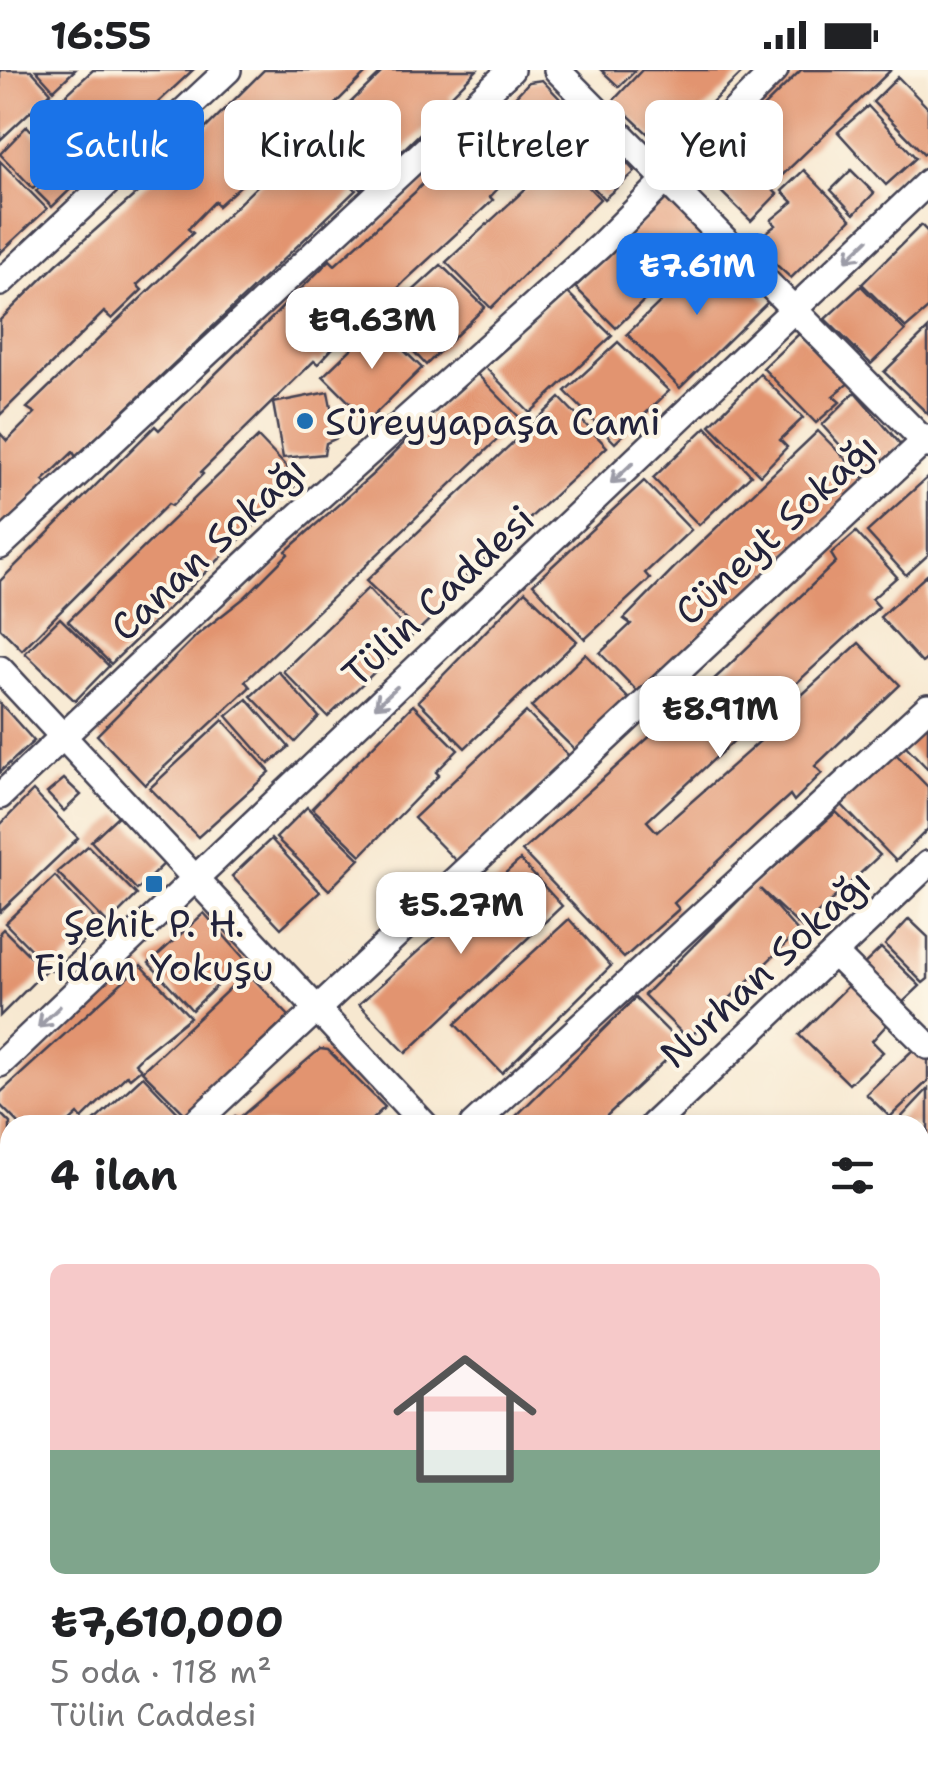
<!DOCTYPE html>
<html lang="tr">
<meta charset="utf-8">
<style>
:root{--surface:#fff;--page:#f2f2f2;--text:#202124;--muted:#757577;--line:#e0e0e0;--accent:#1a73e8}
body{margin:0;font-family:"Shantell Sans",sans-serif;background:var(--page);color:var(--text);height:100vh;display:flex;flex-direction:column;font-size:38px;white-space:nowrap}
*{box-sizing:border-box;margin:0}
p{font-size:32px;color:var(--muted)}
.icon{flex:none;width:55px;height:55px;fill:none;stroke:currentColor;stroke-width:2;stroke-linecap:round;stroke-linejoin:round}
.map{position:relative;flex:1;overflow:hidden}
.side{position:absolute;left:0px;top:1045px;width:930px;height:672px;display:flex;flex-direction:column;background:var(--surface);border-radius:30px 30px 0 0;box-shadow:0 5px 15px #0003}
.side>*{flex:none}
.top-card{position:absolute;left:30px;top:30px;width:870px;height:90px;display:flex;gap:20px}
.price{position:absolute;translate:-50% -85px;padding:0 22px;border-radius:20px;background:#fff;color:#222;font-size:32px;line-height:65px;filter:drop-shadow(0 2px 5px #0008)}
.price::after{content:'';position:absolute;left:50%;top:60px;width:30px;height:22px;margin-left:-15px;background:inherit;clip-path:polygon(0 0,100% 0,50% 100%)}
.price.on{background:var(--accent);color:#fff}
ul{padding:0;list-style:none}
li{display:grid;align-content:center;gap:20px;height:530px;padding:0 50px}
li+li{border-top:2px solid var(--line)}
li span{display:grid;place-items:center;height:310px;border-radius:15px;color:#555}
li>.icon{margin-inline-start:auto}
span .icon{width:180px;height:180px;fill:#fffc;stroke-width:1}
li b{font-size:42px}
h2{display:flex;justify-content:space-between;align-items:center;height:120px;padding:0 50px;font-size:42px}
.chip{padding:0 35px;border-radius:15px;background:var(--surface);box-shadow:0 5px 15px #0003;font-size:35px;line-height:90px}
.chip.on{background:var(--accent);color:#fff}
.status{display:flex;justify-content:space-between;align-items:center;height:70px;padding:0 50px;background:var(--surface);direction:ltr}
.status svg{height:28px;fill:currentColor}
.map>svg:first-child{display:block}
.building{fill:#e2946f}
.lines{fill:none;stroke-linecap:round;stroke-linejoin:round}
.street-casing{stroke:#424051;stroke-width:30}
.street{stroke:#fff;stroke-width:25}
.oneway{stroke:#9c9ca7}
.poi-dot{fill:#1f6fb2;stroke:#fcf5e5;stroke-width:4}
.labels{text-anchor:middle;dominant-baseline:central;stroke-width:8;stroke-linejoin:round;paint-order:stroke}
.poi-label{font-size:38px;fill:#22223b;stroke:#fcf5e5;text-anchor:start}
.street-label{font-size:38px;fill:#22223b;stroke:#fcf5e5}
</style>
<div class="status"><b>16:55</b><svg viewBox="0 0 49 12"><path d="M0 12V9h3v3zM5 12V6h3v6zM10 12V3h3v9zM15 12V0h3v12zM26 1h20v11H26zM47 4h2v5h-2z"/></svg></div>
<div class="map">
<svg width="928" height="1716" viewBox="0 0 928 1716">
<rect width="100%" height="100%" fill="#fcf5e5"/>
<filter id="ink" filterUnits="userSpaceOnUse"><feTurbulence type="fractalNoise" baseFrequency=".01" numOctaves="2"/><feDisplacementMap in="SourceGraphic" scale="20" xChannelSelector="R" yChannelSelector="G"/><feConvolveMatrix kernelMatrix="1 2 1 2 8 2 1 2 1" color-interpolation-filters="sRGB"/></filter>
<filter id="wash" filterUnits="userSpaceOnUse"><feTurbulence type="fractalNoise" baseFrequency=".0048" numOctaves="4" result="noise"/><feDisplacementMap in="SourceGraphic" scale="40" xChannelSelector="R" yChannelSelector="G"/><feGaussianBlur stdDeviation="2.25" result="paint"/><feColorMatrix in="noise" values="0 0 0 0 0 0 0 0 0 0 0 0 0 0 0 0 0 1.4 0 .05"/><feComposite in="paint" operator="in"/></filter>
<g filter="url(#wash)">
<rect width="100%" height="100%" fill="#f7e8d0"/>
<g id="blocks">
<g class="building">
<polygon points="0,0 31,0 51,22 0,70"/>
<polygon points="36,0 75,0 54,20"/>
<polygon points="93,0 193,0 103,84 56,34"/>
<polygon points="264,0 369,0 283,86 278,82 218,136 215,131 188,159 193,163 137,215 142,220 112,249 104,242 0,345 0,250 57,194 173,91"/>
<polygon points="384,0 477,0 449,28 453,32 361,120 312,70"/>
<polygon points="601,0 636,0 619,17"/>
<polygon points="642,0 745,0 664,79 613,31"/>
<polygon points="801,0 891,0 770,117 777,124 751,151 699,100"/>
<polygon points="898,7 928,38 928,80 924,84 873,32"/>
<polygon points="542,10 583,53 556,78 511,31 529,12"/>
<polygon points="507,34 549,75 520,104 479,62"/>
<polygon points="868,36 916,88 886,115 838,62"/>
<polygon points="593,55 635,102 604,129 562,82"/>
<polygon points="27,56 60,92 33,118 0,84"/>
<polygon points="471,62 514,102 490,127 493,130 405,211 351,268 347,263 318,294 314,291 201,402 203,404 172,436 168,434 22,580 0,558 0,511 155,356 159,360 330,190 335,195 414,123"/>
<polygon points="319,82 356,120 76,387 73,382 43,411 47,415 0,460 0,363 7,371 35,343 27,338 282,92 295,105"/>
<polygon points="560,87 600,129 491,238 446,192"/>
<polygon points="0,91 47,139 0,183"/>
<polygon points="62,95 79,111 52,137 36,121"/>
<polygon points="804,100 851,149 791,208 752,173 776,155 771,150 793,132 782,121"/>
<polygon points="851,100 874,123 854,144 831,120"/>
<polygon points="667,128 708,168 616,258 575,217"/>
<polygon points="921,155 928,162 928,239 906,258 862,214"/>
<polygon points="715,179 768,232 680,318 627,264"/>
<polygon points="441,195 485,237 426,295 383,248"/>
<polygon points="861,216 905,261 871,294 825,249"/>
<polygon points="565,220 612,266 530,343 484,296"/>
<polygon points="377,254 422,298 368,351 323,306"/>
<polygon points="928,259 928,344 884,302"/>
<polygon points="800,263 850,312 833,326 840,332 816,353 763,298"/>
<polygon points="618,272 669,321 615,373 565,321"/>
<polygon points="475,302 520,348 245,611 250,617 145,715 97,665 197,565 244,528 288,484 286,481 373,404"/>
<polygon points="760,304 803,348 780,370 787,377 760,405 710,355"/>
<polygon points="328,322 337,368 326,373 324,384 283,388 273,333"/>
<polygon points="855,322 901,375 867,405 822,355"/>
<polygon points="560,328 607,377 466,507 469,511 418,561 366,511"/>
<polygon points="706,357 751,405 699,455 653,408"/>
<polygon points="818,361 866,410 640,624 600,583 631,554 624,549 674,498"/>
<polygon points="258,367 300,411 111,594 68,551"/>
<polygon points="928,407 928,485 906,505 867,462"/>
<polygon points="644,411 691,460 645,503 650,509 585,569 533,514"/>
<polygon points="856,462 897,507 872,529 879,537 647,751 657,762 776,657 772,652 859,573 900,615 815,696 822,703 794,731 790,725 758,754 674,833 679,839 624,888 522,781 722,602 836,492 831,484"/>
<polygon points="928,504 928,588 922,593 880,547"/>
<polygon points="368,518 412,566 328,647 283,601"/>
<polygon points="525,521 577,571 465,678 418,631"/>
<polygon points="60,548 109,596 75,631 25,583"/>
<polygon points="585,584 629,629 578,683 531,637"/>
<polygon points="278,601 319,647 295,672 251,626"/>
<polygon points="247,629 289,677 269,694 227,646"/>
<polygon points="0,633 34,671 0,702"/>
<polygon points="413,635 458,680 436,702 439,705 361,785 312,738"/>
<polygon points="526,642 569,686 459,794 414,748"/>
<polygon points="223,650 270,702 198,767 150,718"/>
<polygon points="928,652 928,699 905,675"/>
<polygon points="892,680 928,717 928,759 896,791 839,732"/>
<polygon points="64,709 81,725 64,741 47,723"/>
<polygon points="33,721 78,768 0,842 0,755"/>
<polygon points="307,737 360,789 329,820 276,768"/>
<polygon points="836,742 880,785 802,858 760,819 798,862 688,969 644,925 755,814"/>
<polygon points="120,744 166,792 137,820 91,771"/>
<polygon points="271,769 320,822 281,858 232,806"/>
<polygon points="88,776 137,825 108,854 57,802"/>
<polygon points="520,790 562,836 406,983 359,934"/>
<polygon points="55,806 101,856 52,901 5,853"/>
<polygon points="204,843 249,894 231,910 227,906 192,940 149,893"/>
<polygon points="569,849 611,896 502,1003 455,954"/>
<polygon points="909,849 928,867 928,909 923,913 885,875"/>
<polygon points="3,859 45,901 0,946 0,862"/>
<polygon points="881,878 920,916 898,937 859,899"/>
<polygon points="141,895 190,947 143,985 135,993 141,999 130,1008 127,1005 82,1049 78,1044 66,1055 20,1055 0,1035 0,1023"/>
<polygon points="247,902 289,946 211,1021 191,1050 142,1001"/>
<polygon points="852,912 891,950 872,971 883,982 849,1014 799,965"/>
<polygon points="635,928 682,975 597,1055 507,1055"/>
<polygon points="916,977 928,989 928,1011 890,1047 866,1024"/>
<polygon points="320,979 328,980 385,1037 366,1055 225,1055 235,1046 238,1049"/>
<polygon points="143,1006 183,1048 175,1055 90,1055"/>
<polygon points="928,1019 928,1074 923,1079 920,1076 920,1055 896,1053"/>
<polygon points="0,1043 10,1053 10,1107 0,1117"/>
<polygon points="920,1098 928,1105 928,1161 923,1166 920,1163"/>
<polygon points="10,1124 10,1212 0,1201 0,1133"/>
<polygon points="10,1260 10,1358 0,1368 0,1268"/>
<polygon points="920,1314 928,1323 928,1382 920,1390"/>
<polygon points="10,1373 10,1463 0,1472 0,1382"/>
<polygon points="10,1529 10,1633 0,1643 0,1537"/>
<polygon points="928,1578 928,1660 920,1667 920,1584"/>
<polygon points="10,1683 10,1708 94,1708 85,1716 0,1716 0,1693"/>
<polygon points="274,1708 306,1708 316,1716 267,1716"/>
<polygon points="489,1708 566,1708 576,1716 481,1716"/>
<polygon points="585,1708 642,1708 633,1716 595,1716"/>
<polygon points="715,1708 760,1708 751,1716 722,1716"/>
</g>
</g>
</g>
<g filter="url(#ink)">
<use href="#blocks" fill-opacity="0" stroke="#424051" stroke-width="2.5"/>
<g class="lines">
<defs>
<g id="street">
<polyline points="557,0 928,375"/>
<polyline points="0,213 228,0"/>
<polyline points="0,476 511,0"/>
<polyline points="0,599 425,1055"/>
<polyline points="0,726 271,470 600,176 775,0"/>
<polyline points="835,884 928,976"/>
<polyline points="0,994 928,112"/>
<polyline points="193,1055 928,368"/>
<polyline points="473,1055 928,637"/>
<polyline points="653,1055 928,794"/>
<polyline points="920,1230 928,1221"/>
<polyline points="0,1235 10,1226"/>
<polyline points="0,1499 10,1490"/>
<polyline points="0,1666 10,1656"/>
<polyline points="830,1708 837,1716"/>
<polyline points="131,1716 141,1708"/>
<polyline points="448,1716 456,1708"/>
</g>
</defs>
<use href="#street" class="street-casing"/>
<use href="#street" class="street"/>
</g>
<defs><path id="oneway-shaft" d="M-6 0H5M1.5-3L5.5 0L1.5 3" fill="none" stroke-width="1.6" stroke-linecap="round" stroke-linejoin="round" transform="scale(2.5)"/></defs>
<g class="oneway">
<use href="#oneway-shaft" transform="translate(857 180) rotate(136)"/>
<use href="#oneway-shaft" transform="translate(622 403) rotate(137)"/>
<use href="#oneway-shaft" transform="translate(386 627) rotate(137)"/>
<use href="#oneway-shaft" transform="translate(49 947) rotate(136)"/>
</g>
</g>
<g class="poi-dot">
<circle cx="305" cy="351" r="10"/>
<rect x="144" y="804" width="20" height="20" rx="5"/>
</g>
<g class="labels">
<g class="poi-label">
<text x="325" y="351">Süreyyapaşa Cami</text>
<text x="154" y="853" text-anchor="middle">Şehit P. H.<tspan x="154" dy="44">Fidan Yokuşu</tspan></text>
</g>
<g class="street-label">
<text transform="translate(776 459) rotate(-43)">Cüneyt Sokağı</text>
<text transform="translate(208 478) rotate(-43)">Canan Sokağı</text>
<text transform="translate(438 526) rotate(-43)">Tülin Caddesi</text>
<text transform="translate(765 898) rotate(-43)">Nurhan Sokağı</text>
</g>
</g>
</svg>
<b class="price on" style="left:697px;top:248px">₺7.61M</b>
<b class="price" style="left:372px;top:302px">₺9.63M</b>
<b class="price" style="left:720px;top:691px">₺8.91M</b>
<b class="price" style="left:461px;top:887px">₺5.27M</b>
<div class="top-card">
<a class="chip on">Satılık</a>
<a class="chip">Kiralık</a>
<a class="chip">Filtreler</a>
<a class="chip">Yeni</a>
</div>
<section class="side">
<h2>4 ilan<svg class="icon" aria-label="filters" viewBox="0 0 24 24"><path d="M4 7h16M4 17h16"/><circle cx="9" cy="7" r="2"/><circle cx="15" cy="17" r="2"/></svg></h2>
<ul>
<li><span style="background:linear-gradient(#f6c9c9 60%,#7fa58c 0)"><svg class="icon" aria-label="home" viewBox="0 0 24 24"><path d="M3 11l9-7 9 7M6 9v11h12V9"/></svg></span><div><b>₺7,610,000</b><p>5 oda · 118 m²</p><p>Tülin Caddesi</p></div></li>
</ul>
</section>
</div>
